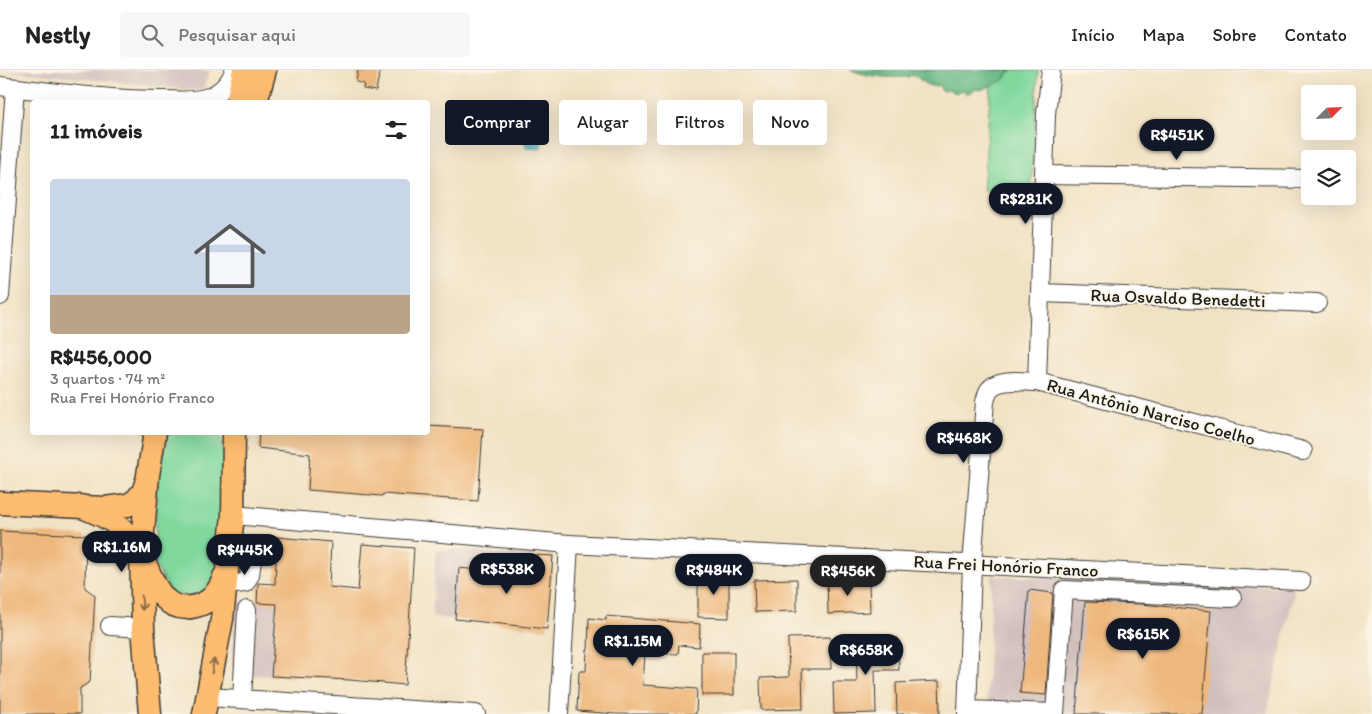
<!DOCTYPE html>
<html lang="pt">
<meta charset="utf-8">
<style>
:root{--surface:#fff;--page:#f6f6f6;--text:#222;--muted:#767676;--line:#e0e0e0;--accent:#111827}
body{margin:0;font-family:Itim,sans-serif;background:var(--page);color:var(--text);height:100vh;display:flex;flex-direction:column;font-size:19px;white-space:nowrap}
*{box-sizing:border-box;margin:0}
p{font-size:16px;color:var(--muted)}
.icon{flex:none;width:28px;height:28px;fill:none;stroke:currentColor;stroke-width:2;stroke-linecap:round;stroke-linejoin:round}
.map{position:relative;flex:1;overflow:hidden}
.drawer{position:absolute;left:30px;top:30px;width:400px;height:335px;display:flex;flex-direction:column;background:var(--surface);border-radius:5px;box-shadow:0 5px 20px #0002}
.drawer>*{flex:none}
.guide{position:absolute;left:445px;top:30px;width:475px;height:45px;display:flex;gap:10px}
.needle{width:32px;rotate:66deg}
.controls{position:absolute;left:1301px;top:15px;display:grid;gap:10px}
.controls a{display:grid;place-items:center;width:55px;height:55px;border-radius:5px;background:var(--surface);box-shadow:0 5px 20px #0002;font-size:25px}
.price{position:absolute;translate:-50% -42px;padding:0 11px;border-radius:18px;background:var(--accent);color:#fff;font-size:16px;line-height:32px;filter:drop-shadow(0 1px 2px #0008)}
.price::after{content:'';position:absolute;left:50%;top:30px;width:15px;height:11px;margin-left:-8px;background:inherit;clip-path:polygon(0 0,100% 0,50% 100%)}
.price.on{background:#222;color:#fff}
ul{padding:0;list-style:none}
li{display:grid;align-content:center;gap:10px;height:265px;padding:0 20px}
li+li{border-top:1px solid var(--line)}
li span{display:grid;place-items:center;height:155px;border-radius:5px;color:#555}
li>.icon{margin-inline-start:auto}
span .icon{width:90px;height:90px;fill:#fffc;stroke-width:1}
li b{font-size:21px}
h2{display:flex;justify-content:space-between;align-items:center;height:60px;padding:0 20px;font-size:21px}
.tag{padding:0 18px;border-radius:5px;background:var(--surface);box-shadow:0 5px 20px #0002;font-size:18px;line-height:45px}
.tag.on{background:var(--accent);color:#fff}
header{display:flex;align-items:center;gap:30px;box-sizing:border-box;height:70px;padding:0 25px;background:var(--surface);border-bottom:1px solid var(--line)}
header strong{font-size:24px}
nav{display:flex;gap:28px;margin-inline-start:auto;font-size:18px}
.search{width:350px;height:45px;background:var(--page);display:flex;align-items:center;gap:12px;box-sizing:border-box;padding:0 18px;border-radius:5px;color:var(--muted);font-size:19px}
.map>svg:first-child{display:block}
.industrial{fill:#d1bfbd}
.green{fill:#80d89d;stroke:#4e7a5c}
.forest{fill:#68b884;stroke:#426a50}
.water{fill:#44acc3;stroke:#306470}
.building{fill:#eeb87d}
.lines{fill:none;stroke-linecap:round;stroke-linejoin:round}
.minor-casing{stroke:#3c3a35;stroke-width:20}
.major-casing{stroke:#3c3a35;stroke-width:25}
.minor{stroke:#fff;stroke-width:18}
.major{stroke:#fdbc70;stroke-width:22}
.oneway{stroke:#8c6c46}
.labels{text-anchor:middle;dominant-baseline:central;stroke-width:4;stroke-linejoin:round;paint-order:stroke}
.street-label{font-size:18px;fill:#1c1c1c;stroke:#fcf5e5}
</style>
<header>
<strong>Nestly</strong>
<div class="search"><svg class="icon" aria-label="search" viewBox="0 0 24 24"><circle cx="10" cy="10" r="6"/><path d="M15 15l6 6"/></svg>Pesquisar aqui</div>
<nav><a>Início</a><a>Mapa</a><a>Sobre</a><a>Contato</a></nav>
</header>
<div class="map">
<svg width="1372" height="644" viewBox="0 0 1372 644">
<rect width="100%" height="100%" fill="#fcf5e5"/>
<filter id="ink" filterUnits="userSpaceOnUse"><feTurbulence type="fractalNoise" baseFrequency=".02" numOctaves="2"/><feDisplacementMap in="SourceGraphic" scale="10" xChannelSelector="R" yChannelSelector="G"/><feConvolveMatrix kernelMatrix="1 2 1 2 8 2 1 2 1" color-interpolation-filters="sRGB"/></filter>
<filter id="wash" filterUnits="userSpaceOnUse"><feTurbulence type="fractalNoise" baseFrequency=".0096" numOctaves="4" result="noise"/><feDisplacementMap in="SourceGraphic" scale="20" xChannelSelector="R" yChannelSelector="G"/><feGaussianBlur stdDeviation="1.12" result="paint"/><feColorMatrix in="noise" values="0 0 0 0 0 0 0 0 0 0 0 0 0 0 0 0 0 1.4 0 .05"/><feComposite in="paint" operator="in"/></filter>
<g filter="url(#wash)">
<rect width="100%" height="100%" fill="#f1e2c4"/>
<g class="industrial">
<polygon points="0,0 210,0 203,19 195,20"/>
<polygon points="436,479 553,486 547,559 432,547"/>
<polygon points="992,506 1295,517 1267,644 986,644"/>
<polygon points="236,532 357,539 271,606 239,604 232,594"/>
</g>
<g class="green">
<polygon points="992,0 1038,0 1031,123 983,121"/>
<polygon points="167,363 220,363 224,387 217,505 201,524 186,526 178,525 171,522 155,495 155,463 157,413"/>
</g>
<path class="forest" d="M850 0H1012V1L1007 3 1008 6 1005 7 1006 9 981 20 977 19 966 24 965 21 961 20 956 23 948 20 945 21 941 20 939 15 933 17 932 15 929 16 928 13 926 15 923 10 921 11 919 8 911 5 909 7C887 8 870 7 850 0Z"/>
<polygon class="water" points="523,59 545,63 540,79 526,78"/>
<g id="blocks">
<g class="building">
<polygon points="358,0 380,0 376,21 363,19 364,14 356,12"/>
<polygon points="428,356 483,359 478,431 383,424 382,426 308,420 310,384 258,378 259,362 428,362"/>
<polygon points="0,461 86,465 85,518 95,525 90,612 80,618 80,644 0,644"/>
<polygon points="277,467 331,472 329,517 358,520 362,474 414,478 405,615 350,610 271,606 277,534 257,533 258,513 275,514"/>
<polygon points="535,485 553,486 547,559 455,549 459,498 508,503 508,494 534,497"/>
<polygon points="698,505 729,505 729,548 698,547"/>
<polygon points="797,509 797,541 755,542 754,510"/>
<polygon points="869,511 870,542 828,544 827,512"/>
<polygon points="1029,520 1053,523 1046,625 1020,623"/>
<polygon points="1085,532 1141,534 1211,541 1202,644 1076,644"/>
<polygon points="606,546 700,554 699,577 679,575 678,584 645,583 643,615 697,619 696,644 616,644 577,641 579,601 586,601 587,580 588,580 589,548 606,550"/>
<polygon points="830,567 831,599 802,599 803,639 761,640 760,608 789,607 788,568"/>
<polygon points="898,568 899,600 875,600 876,643 834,644 833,612 857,612 856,569"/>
<rect x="702" y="582" width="32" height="43"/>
<polygon points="939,611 940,643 897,644 896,613"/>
</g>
</g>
</g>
<g filter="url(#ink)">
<use href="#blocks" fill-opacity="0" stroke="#3c3a35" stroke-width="1"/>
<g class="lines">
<defs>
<g id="minor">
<path d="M0 16C54 22 109 30 163 30 177 30 191 32 205 28 218 25 231 13 234 0"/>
<polyline points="1044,105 1310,109"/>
<polyline points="1040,223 1317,233"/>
<polyline points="0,226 15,18"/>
<polyline points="1037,312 1046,44 1051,0"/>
<polyline points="233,445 569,474 1301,511"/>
<polyline points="225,515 245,513 250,505 254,476"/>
<polyline points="110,556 143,558"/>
<polyline points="208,627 476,644"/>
<polyline points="242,629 247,540"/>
<polyline points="967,640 1055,643 1064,520 1232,528"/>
<polyline points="559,644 569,474"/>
<path d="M967 644 972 494 985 332C986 328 987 323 989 320 998 307 1023 312 1037 312L1303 381"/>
</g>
<g id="major">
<polyline points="237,32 244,0"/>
<polyline points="256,32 265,0"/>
<polyline points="0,433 105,438 128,435 136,430 143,422 147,410"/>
<path d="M80 436C97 443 113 449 126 463 132 469 137 477 141 485 153 508 161 546 196 536 211 532 219 522 224 507"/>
<polyline points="150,644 143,558 141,485 148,405 155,362"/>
<polyline points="204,644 222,549 233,445 234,362"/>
</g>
</defs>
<use href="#minor" class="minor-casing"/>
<use href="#major" class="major-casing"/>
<use href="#minor" class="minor"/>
<use href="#major" class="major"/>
</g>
<defs><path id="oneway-shaft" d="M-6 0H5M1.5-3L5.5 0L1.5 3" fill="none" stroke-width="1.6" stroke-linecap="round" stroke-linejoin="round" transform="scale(1.25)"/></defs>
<g class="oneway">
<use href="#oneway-shaft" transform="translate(142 533) rotate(87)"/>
<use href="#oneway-shaft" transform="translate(213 596) rotate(-80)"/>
</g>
</g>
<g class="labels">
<g class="street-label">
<text transform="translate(1178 228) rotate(2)">Rua Osvaldo Benedetti</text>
<text transform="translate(1151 342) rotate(15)">Rua Antônio Narciso Coelho</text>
<text transform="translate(1006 496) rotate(3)">Rua Frei Honório Franco</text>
</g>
</g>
</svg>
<div class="controls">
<a><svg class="needle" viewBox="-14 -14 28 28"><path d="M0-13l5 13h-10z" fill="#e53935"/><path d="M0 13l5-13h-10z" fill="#767676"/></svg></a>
<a><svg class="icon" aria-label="layers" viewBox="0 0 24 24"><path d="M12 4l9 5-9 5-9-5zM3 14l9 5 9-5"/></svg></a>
</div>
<b class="price" style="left:1177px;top:91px">R$451K</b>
<b class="price" style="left:1026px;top:155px">R$281K</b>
<b class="price" style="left:964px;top:394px">R$468K</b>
<b class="price" style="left:122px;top:503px">R$1.16M</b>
<b class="price" style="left:245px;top:506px">R$445K</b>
<b class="price" style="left:507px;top:525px">R$538K</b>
<b class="price" style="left:714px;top:526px">R$484K</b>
<b class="price on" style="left:848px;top:527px">R$456K</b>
<b class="price" style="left:1143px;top:590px">R$615K</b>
<b class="price" style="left:633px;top:597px">R$1.15M</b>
<b class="price" style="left:866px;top:606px">R$658K</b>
<div class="guide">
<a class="tag on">Comprar</a>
<a class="tag">Alugar</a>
<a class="tag">Filtros</a>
<a class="tag">Novo</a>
</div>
<section class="drawer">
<h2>11 imóveis<svg class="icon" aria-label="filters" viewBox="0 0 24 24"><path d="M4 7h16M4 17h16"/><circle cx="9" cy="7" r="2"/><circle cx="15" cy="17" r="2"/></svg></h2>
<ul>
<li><span style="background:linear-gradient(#c9d6e8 75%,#b9a48a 0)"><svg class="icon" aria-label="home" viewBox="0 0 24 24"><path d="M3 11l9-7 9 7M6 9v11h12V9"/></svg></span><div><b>R$456,000</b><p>3 quartos · 74 m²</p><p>Rua Frei Honório Franco</p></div></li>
</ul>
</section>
</div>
